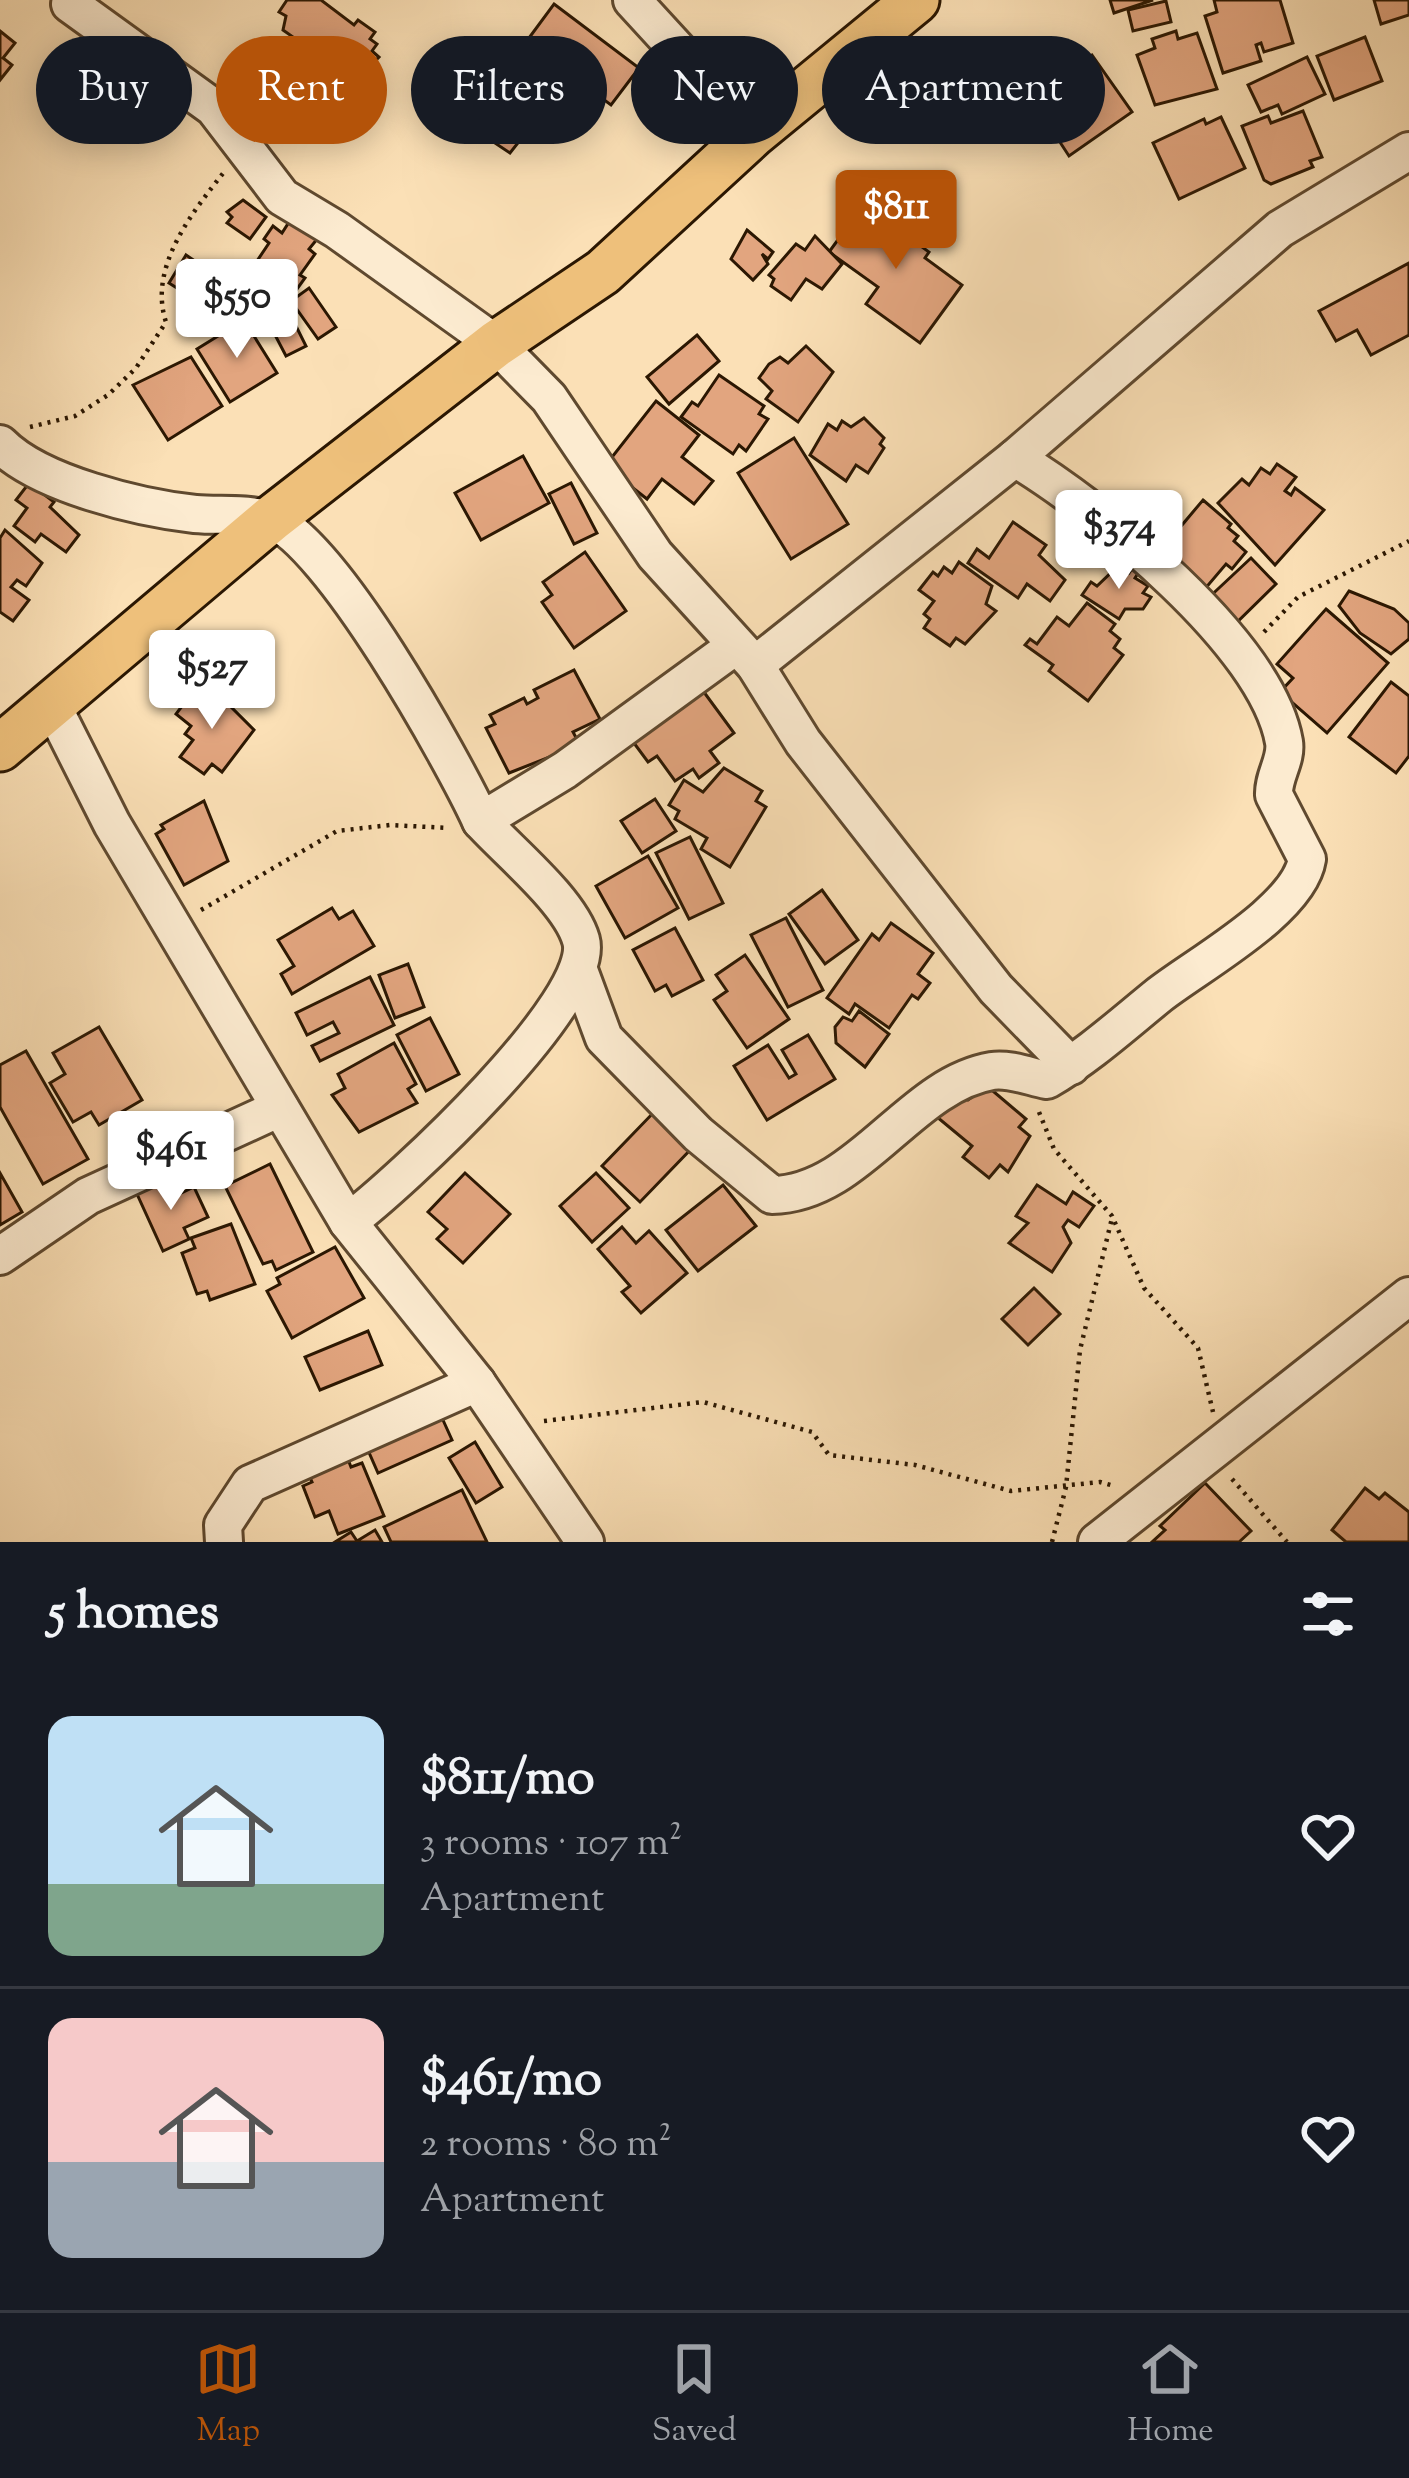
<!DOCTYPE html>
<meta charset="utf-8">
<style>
:root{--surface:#171b24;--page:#20242c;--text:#f1f3f6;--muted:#9ea1a6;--line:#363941;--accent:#b45309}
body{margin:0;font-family:"Sorts Mill Goudy",serif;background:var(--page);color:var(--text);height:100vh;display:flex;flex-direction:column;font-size:45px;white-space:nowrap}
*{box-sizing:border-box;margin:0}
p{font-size:39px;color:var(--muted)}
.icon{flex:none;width:66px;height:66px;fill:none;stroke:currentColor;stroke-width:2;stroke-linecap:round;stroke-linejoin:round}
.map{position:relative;height:1542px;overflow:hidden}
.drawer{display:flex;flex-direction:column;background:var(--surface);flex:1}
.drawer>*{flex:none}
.hud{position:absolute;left:36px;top:36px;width:1338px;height:108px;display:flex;gap:24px}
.price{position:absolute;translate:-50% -102px;padding:0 27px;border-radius:12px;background:#fff;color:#222;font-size:39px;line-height:78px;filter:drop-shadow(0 3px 6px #0008)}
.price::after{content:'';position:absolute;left:50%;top:72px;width:36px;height:27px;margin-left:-18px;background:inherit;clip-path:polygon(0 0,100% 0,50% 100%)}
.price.current{background:var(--accent);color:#fff}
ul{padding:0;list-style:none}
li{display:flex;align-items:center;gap:36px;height:300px;padding:0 48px}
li+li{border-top:3px solid var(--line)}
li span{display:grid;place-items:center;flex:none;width:336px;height:240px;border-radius:24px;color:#555}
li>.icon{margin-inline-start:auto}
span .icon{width:144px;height:144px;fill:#fffc;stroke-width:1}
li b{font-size:51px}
h2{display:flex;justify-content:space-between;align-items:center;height:144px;padding:0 48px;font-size:51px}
.pill{padding:0 42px;border-radius:54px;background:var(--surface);box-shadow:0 6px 30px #0003;font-size:42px;line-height:108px}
.pill.current{background:var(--accent);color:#fff}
.tabs{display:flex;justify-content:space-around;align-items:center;height:168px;border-top:3px solid var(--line);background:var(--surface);font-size:33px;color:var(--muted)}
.tabs a{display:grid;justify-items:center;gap:6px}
.tabs .current{color:var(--accent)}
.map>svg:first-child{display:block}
.building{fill:#e2a57f;stroke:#2b1702;stroke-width:3}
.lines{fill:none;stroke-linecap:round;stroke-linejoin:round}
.minor-casing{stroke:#5f492f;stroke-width:42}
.major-casing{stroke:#2b1702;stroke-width:51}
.path{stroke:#2b1702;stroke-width:4.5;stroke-dasharray:3 6;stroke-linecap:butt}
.minor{stroke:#fcebd0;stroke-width:36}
.major{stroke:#eec07b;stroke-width:45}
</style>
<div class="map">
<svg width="1409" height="1542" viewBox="0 0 1409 1542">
<rect width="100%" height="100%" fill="#fbe0b6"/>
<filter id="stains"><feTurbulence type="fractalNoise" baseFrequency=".00167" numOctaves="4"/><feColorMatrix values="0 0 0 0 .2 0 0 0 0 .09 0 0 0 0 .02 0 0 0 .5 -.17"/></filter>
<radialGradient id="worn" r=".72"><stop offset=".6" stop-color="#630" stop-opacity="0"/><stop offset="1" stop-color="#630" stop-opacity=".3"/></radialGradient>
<g class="building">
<polygon points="287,0 321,0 354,25 358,20 375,32 370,39 377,44 372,51 379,57 346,90 313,69 308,77 286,47 293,37 283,30 286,16 279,12"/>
<polygon points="1110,0 1153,0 1114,13"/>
<polygon points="1214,0 1280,0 1293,43 1264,52 1261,43 1256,45 1261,61 1223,73 1205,16 1217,12"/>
<polygon points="1374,0 1409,0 1409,15 1381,24"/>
<polygon points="1166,1 1171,22 1133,31 1128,10"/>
<polygon points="554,4 639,68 611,105 526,42"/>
<polygon points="0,31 15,43 3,58 12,65 0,80"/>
<polygon points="1176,31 1178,39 1197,33 1217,89 1155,105 1137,55 1155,48 1152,39"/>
<polygon points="1365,37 1382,81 1334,100 1317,56"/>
<polygon points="518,43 575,89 545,121 530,110 527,115 536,120 510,153 453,115 470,89 476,94 483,84 487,87 495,67 500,71"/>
<polygon points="1092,55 1132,112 1069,156 1054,133 1078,117 1071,107 1047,124 1029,98"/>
<polygon points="1307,57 1325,94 1282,114 1278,105 1261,112 1248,85"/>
<polygon points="1303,111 1322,157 1310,161 1313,167 1271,184 1264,180 1242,126 1268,116 1271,123"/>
<polygon points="1221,117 1245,168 1179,199 1153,143 1204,119 1206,124"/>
<polygon points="243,200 266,217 250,239 227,223 232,217 227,212"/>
<polygon points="876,203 900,221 895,227 929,252 925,258 962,285 920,343 866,304 878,287 829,252 859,211 866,216"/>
<polygon points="291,219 318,238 309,249 315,254 300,275 305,278 292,296 284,298 249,273 269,243 264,239 273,226 282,233"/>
<polygon points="747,230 773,252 768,259 762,254 768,264 753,280 731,259"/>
<polygon points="815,236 842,264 822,289 806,279 791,300 771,286 774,279 769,275 796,244 805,250"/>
<polygon points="186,255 211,272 198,293 192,290 188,295 169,283"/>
<polygon points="1409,263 1409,335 1371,355 1357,330 1336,341 1319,311"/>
<polygon points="309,288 336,327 318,339 291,301"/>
<polygon points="283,300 306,346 286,356 262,310"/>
<polygon points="244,320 277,373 230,402 197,349"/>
<polygon points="697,335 719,361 669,404 647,377"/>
<polygon points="806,346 833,372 798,422 766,399 772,391 759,378 769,364 780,357 788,363"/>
<polygon points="191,357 222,406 168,440 133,385"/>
<polygon points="719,375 764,406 759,414 768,419 746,451 739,445 733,454 681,417 692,402 698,406"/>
<polygon points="656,401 699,435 682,457 713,481 694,504 662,479 647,499 605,466"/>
<polygon points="864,418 884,438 880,444 884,448 868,473 856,465 846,481 810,455 828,424 837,430 842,421 851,427"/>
<polygon points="794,438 848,524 791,559 738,473"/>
<polygon points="523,456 549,503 481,540 455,493"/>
<polygon points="1277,464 1296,477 1285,491 1291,495 1295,488 1324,510 1275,565 1218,503 1242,479 1249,485 1261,468 1270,474"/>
<polygon points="29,483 54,502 50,507 79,535 66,552 41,534 35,542 14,526 27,508 16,500"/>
<polygon points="571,483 597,533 574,544 549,494"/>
<polygon points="1203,500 1231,524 1228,528 1238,536 1234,541 1246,552 1232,569 1226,564 1204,590 1151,547 1174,518 1182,525"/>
<polygon points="1013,522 1046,545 1039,555 1065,580 1050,601 1027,584 1018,598 968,563 977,549 989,558"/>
<polygon points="5,530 42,563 26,586 17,580 11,587 29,600 13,621 0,612 0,538"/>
<polygon points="585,552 626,611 574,648 542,602 552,595 543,582"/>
<polygon points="1251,558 1276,584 1229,630 1203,603"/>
<polygon points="959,562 992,586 986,604 996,611 965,644 956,638 950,646 924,628 930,619 924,614 934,601 919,590 933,572 938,576 944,567 952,573"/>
<polygon points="1136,563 1142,567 1135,578 1148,586 1143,593 1151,597 1143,609 1125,609 1119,619 1082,595 1091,582 1097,586 1118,566 1129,573"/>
<polygon points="1349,591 1394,609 1409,623 1409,639 1391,654 1360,633 1339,606"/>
<polygon points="1087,603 1115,624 1110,631 1120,639 1114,648 1123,655 1088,701 1049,671 1053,665 1025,645 1030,639 1037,644 1057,617 1069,626"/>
<polygon points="1326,609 1388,663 1327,733 1280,692 1293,678 1277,664"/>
<polygon points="574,670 600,719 573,732 580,745 509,773 486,728 495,724 490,715 524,698 527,704 538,698 534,690"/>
<polygon points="1391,682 1409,696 1409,756 1396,773 1349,737"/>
<polygon points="698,684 734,733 710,751 719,763 699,778 693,769 675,781 657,756 648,762 628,735"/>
<polygon points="195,689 212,701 217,693 254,730 222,772 212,764 204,774 180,757 193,740 185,734 191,726 176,714"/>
<polygon points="724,768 762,791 756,801 766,807 730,867 701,849 707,838 675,819 679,811 669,805 684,780 703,792"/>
<polygon points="655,799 676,831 642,853 621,821"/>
<polygon points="204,801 228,861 184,885 156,834 164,829 161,825"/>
<polygon points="690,837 723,903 689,919 656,853"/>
<polygon points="648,856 678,908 625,938 596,886"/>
<polygon points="822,890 858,940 825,964 789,914"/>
<polygon points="332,908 339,919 353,911 374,946 292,994 281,974 294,966 278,940"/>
<polygon points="786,918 823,990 788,1007 751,935"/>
<polygon points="891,923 933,953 918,974 930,983 918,999 912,995 889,1028 855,1004 849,1014 827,998 872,934 879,940"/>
<polygon points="675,928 703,980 672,996 666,985 655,991 633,950"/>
<polygon points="745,955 789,1019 747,1048 714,1000 727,991 716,975"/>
<polygon points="408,964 424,1007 395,1018 379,975"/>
<polygon points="370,977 394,1025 320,1061 312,1046 339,1033 333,1022 307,1035 296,1013"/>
<polygon points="859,1011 889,1034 865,1067 836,1043 835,1027 843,1017 852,1021"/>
<polygon points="430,1018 459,1074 426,1091 397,1035"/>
<polygon points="99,1027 142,1100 99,1125 91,1112 73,1122 50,1083 65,1074 53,1053"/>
<polygon points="808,1035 835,1079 767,1120 734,1066 768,1045 789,1078 796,1074 782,1050"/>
<polygon points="394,1043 416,1084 408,1089 417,1103 359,1132 332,1095 345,1088 338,1074"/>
<polygon points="26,1051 88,1159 43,1184 0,1107 0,1065"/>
<polygon points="987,1086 1026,1119 1019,1127 1030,1136 1008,1172 1000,1165 989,1178 963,1157 972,1146 937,1117 957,1092 968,1100"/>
<polygon points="655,1111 693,1147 640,1202 602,1166"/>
<polygon points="270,1164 313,1252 276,1270 272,1261 263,1264 225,1186"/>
<polygon points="0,1173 22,1212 0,1225"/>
<polygon points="465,1173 510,1214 463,1263 437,1239 447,1229 428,1212"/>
<polygon points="596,1173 629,1208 592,1242 560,1206"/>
<polygon points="168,1180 175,1196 194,1187 208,1217 184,1228 189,1239 163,1251 137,1194"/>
<polygon points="723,1185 756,1226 698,1271 666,1230"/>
<polygon points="1037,1185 1066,1204 1073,1192 1094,1206 1079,1227 1068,1220 1063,1227 1071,1243 1052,1272 1009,1243 1028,1223 1016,1216"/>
<polygon points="231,1224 255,1284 210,1300 207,1291 197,1294 182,1253 195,1248 191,1238"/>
<polygon points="622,1227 636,1243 649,1231 687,1273 641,1313 622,1292 630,1286 598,1249"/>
<polygon points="335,1247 364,1298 292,1338 267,1291 280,1284 277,1278"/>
<polygon points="1034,1288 1060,1314 1028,1345 1002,1319"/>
<polygon points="368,1331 382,1365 320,1390 305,1357"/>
<polygon points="438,1409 452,1440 378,1473 364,1441"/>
<polygon points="475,1442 502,1487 476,1503 449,1458"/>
<polygon points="344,1449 351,1467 362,1463 384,1516 338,1534 329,1511 315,1517 303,1486 312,1482 304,1464"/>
<polygon points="1205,1483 1251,1531 1239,1542 1152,1542 1165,1530 1160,1526"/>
<polygon points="1365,1488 1379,1499 1385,1493 1409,1512 1409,1542 1346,1542 1332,1530"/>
<polygon points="462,1490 487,1542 391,1542 384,1527"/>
<polygon points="375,1530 382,1542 335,1542 351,1532 357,1541"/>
</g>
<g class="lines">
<defs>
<g id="minor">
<polyline points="632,0 754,133"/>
<polyline points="70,4 214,108 282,197 337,230 496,344 549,398 655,555 755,665 803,742 996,989 1071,1066"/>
<path d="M0 444C39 484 140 508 195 514 218 516 245 513 268 519 328 535 454 762 481 821L565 770 734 647"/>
<polyline points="755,665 1015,458 1280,229 1409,151"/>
<polyline points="50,701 112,824 348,1222 477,1383 585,1542"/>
<path d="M580 973 604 1038 698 1134 772 1195C859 1194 909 1085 992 1071 1009 1068 1031 1077 1047 1080 1088 1056 1122 1025 1159 995 1197 965 1299 910 1307 859L1274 795C1273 776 1287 760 1284 742 1267 643 1098 508 1015 458"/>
<path d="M348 1222C398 1185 598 1000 581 940 570 901 509 852 481 821"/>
<polyline points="0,1256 88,1196 280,1108"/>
<polyline points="224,1542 223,1525 250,1484 477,1383"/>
<polyline points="1097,1542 1409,1296"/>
</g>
<polyline id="major" points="0,748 271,519 496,344 603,272 754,133 916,0"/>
</defs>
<use href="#minor" class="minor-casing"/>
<use href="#major" class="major-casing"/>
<g class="path">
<path d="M30 427 75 416 108 395 136 368 166 322C148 268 191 214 224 172"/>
<polyline points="1264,632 1298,597 1409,541"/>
<polyline points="201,910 337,831 390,825 449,828"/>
<polyline points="1039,1112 1054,1149 1112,1216 1144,1288 1198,1348 1213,1412"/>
<polyline points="544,1421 703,1402 812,1432 829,1455 915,1465 1011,1491 1100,1482 1114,1486"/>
<polyline points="1232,1479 1287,1542"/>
<polyline points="1052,1542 1066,1487 1080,1350 1112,1218"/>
</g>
<use href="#minor" class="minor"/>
<use href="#major" class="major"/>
</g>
<rect width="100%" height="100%" filter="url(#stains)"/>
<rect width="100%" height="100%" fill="url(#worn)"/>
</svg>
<b class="price current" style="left:896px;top:272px">$811</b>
<b class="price" style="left:237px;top:361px">$550</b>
<b class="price" style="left:1119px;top:592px">$374</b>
<b class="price" style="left:212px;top:732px">$527</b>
<b class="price" style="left:171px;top:1213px">$461</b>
<div class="hud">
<a class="pill">Buy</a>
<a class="pill current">Rent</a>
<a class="pill">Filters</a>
<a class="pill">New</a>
<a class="pill">Apartment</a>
</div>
</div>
<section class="drawer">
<h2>5 homes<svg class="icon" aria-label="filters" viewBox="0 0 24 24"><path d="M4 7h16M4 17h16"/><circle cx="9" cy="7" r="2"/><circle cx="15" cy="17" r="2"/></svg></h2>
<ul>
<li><span style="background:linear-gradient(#bfe0f5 70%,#7fa58c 0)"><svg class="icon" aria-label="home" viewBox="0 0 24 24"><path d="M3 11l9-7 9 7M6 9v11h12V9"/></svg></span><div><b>$811/mo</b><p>3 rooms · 107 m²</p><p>Apartment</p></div><svg class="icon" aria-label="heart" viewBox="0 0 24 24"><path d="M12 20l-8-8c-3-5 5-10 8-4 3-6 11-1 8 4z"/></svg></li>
<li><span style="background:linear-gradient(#f6c9c9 60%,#9aa5b1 0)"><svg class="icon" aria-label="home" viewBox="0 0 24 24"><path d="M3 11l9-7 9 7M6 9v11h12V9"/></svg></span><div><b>$461/mo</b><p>2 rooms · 80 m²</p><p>Apartment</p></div><svg class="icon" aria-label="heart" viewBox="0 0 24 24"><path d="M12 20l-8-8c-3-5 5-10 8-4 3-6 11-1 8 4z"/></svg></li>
</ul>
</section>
<nav class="tabs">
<a class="current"><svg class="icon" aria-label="map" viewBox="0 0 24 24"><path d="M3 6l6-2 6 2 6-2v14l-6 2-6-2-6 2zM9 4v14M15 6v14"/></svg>Map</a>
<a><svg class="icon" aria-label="saved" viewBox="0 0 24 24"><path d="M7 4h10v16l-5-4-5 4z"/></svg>Saved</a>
<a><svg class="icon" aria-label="home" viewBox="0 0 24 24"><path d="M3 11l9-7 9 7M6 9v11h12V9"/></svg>Home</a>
</nav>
